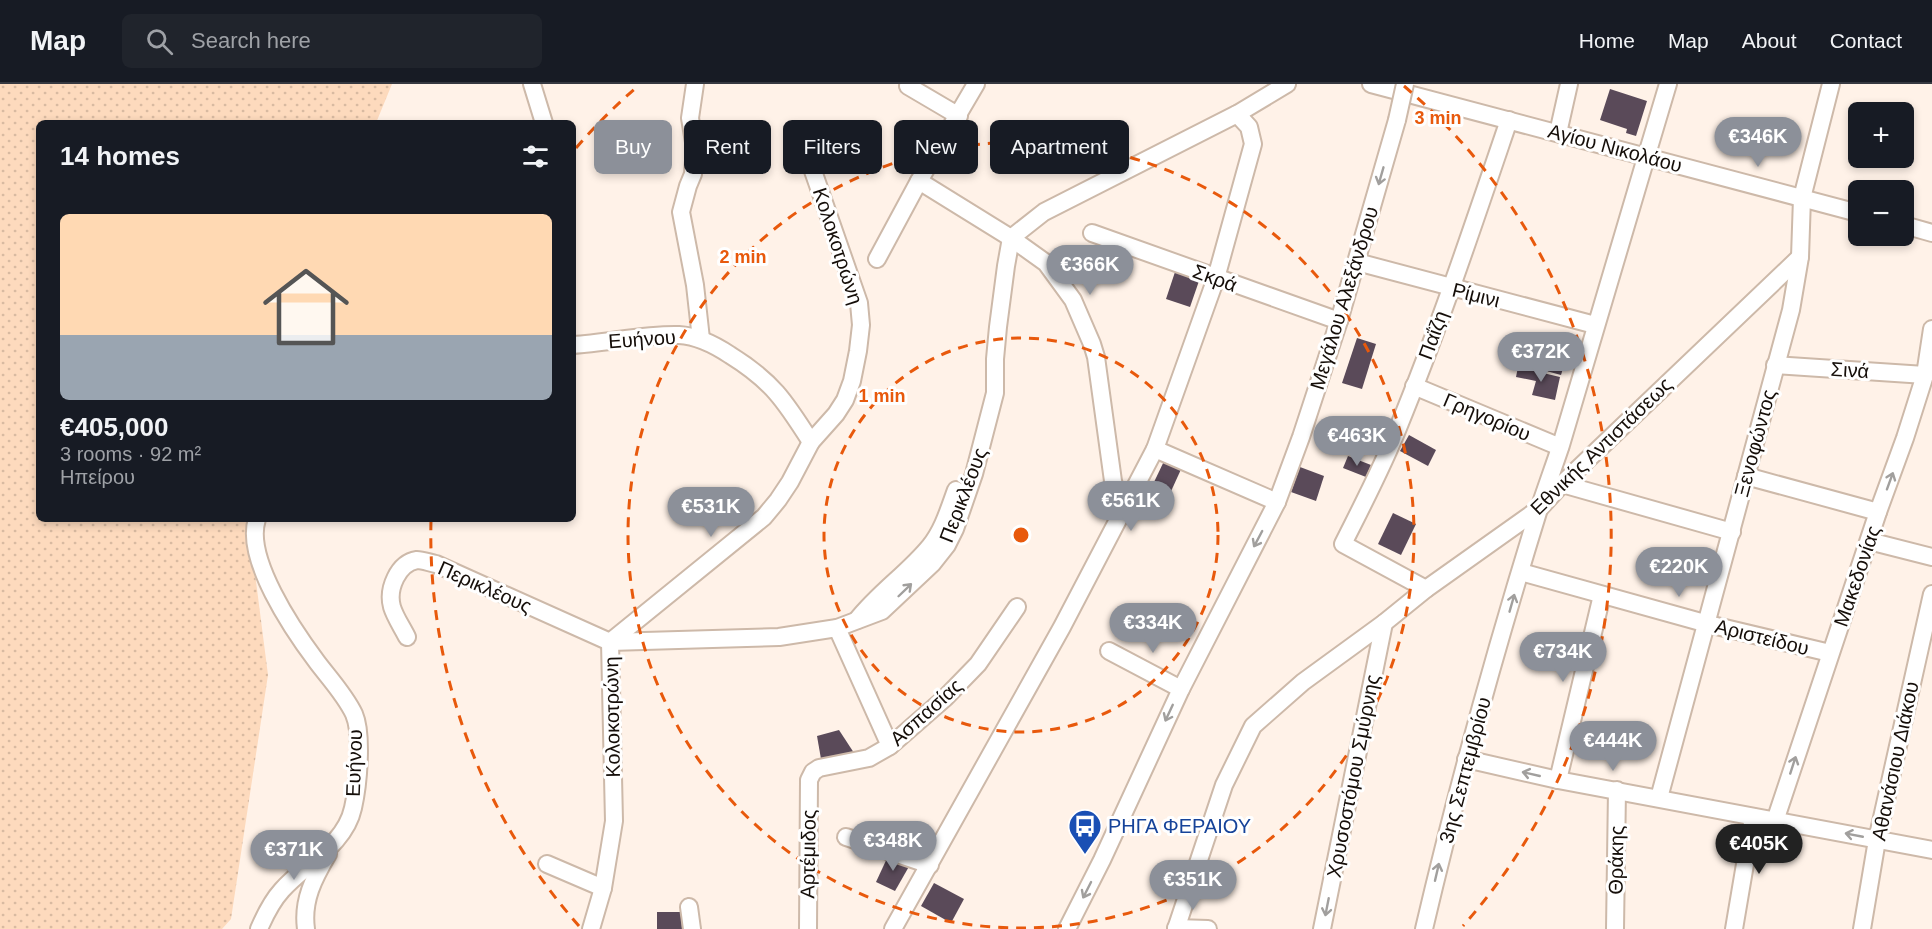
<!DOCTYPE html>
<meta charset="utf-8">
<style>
:root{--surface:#171b24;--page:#20242c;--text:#f1f3f6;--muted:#9ea1a6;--line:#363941;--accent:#8c9099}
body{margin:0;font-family:Helvetica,sans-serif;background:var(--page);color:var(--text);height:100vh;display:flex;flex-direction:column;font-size:22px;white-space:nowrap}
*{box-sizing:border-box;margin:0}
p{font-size:20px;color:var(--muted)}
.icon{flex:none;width:33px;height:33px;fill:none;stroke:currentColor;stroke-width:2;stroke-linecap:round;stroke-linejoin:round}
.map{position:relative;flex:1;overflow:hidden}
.panel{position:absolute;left:36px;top:36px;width:540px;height:402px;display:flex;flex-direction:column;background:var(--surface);border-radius:9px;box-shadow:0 3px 9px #0003}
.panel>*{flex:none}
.hud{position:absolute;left:594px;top:36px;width:570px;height:54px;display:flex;gap:12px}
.fabs{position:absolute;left:1848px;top:18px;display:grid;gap:12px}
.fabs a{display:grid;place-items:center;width:66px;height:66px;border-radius:9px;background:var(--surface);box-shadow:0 3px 9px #0003;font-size:30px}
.price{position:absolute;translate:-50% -51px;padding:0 14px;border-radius:21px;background:var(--accent);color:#fff;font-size:20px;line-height:39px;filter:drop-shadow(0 2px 3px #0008)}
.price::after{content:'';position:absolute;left:50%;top:36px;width:18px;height:14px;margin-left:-9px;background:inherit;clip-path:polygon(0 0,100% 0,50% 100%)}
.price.on{background:#222;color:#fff}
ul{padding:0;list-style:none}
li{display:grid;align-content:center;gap:12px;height:318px;padding:0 24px}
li+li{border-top:2px solid var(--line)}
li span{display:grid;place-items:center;height:186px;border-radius:9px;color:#555}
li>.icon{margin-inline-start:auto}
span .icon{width:108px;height:108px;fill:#fffc;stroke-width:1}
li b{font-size:26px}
h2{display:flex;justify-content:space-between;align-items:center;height:72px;padding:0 24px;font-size:26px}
.tag{padding:0 21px;border-radius:9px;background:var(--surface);box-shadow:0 3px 9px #0003;font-size:21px;line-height:54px}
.tag.on{background:var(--accent);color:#fff}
header{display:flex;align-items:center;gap:36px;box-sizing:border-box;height:84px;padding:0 30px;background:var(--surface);border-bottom:2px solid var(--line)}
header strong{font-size:28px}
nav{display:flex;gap:33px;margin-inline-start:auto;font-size:21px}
.search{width:420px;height:54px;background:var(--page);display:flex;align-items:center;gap:15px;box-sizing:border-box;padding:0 21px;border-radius:9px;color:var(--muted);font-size:22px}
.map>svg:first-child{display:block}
.grass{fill:url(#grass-dots)}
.building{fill:#5a4a59}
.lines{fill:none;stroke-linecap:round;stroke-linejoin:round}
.minor-casing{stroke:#cdb9a9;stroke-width:20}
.minor{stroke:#fff;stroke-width:16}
.minor-bridge-casing{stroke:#cdb9a9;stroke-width:20;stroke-linecap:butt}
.minor-bridge{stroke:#fff;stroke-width:16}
.oneway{stroke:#a19f9d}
.ring{fill:none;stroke:#e8590c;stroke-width:3;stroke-dasharray:10 8}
.labels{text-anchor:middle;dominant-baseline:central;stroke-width:6;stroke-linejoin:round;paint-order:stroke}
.street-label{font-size:20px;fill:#150e09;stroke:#fff}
.transit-label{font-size:20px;fill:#164399;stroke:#fff;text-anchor:start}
.centre{fill:#e8590c;stroke:#fff;stroke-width:3}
.ring-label{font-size:18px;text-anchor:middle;font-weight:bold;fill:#e8590c;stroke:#fff;stroke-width:6;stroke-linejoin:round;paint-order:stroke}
</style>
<header>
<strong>Map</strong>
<div class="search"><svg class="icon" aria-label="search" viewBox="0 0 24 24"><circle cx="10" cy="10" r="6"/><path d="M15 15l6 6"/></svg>Search here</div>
<nav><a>Home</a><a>Map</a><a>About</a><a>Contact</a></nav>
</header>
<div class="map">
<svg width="1932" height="845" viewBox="0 0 1932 845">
<defs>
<pattern id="grass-dots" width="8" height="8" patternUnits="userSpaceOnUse" patternTransform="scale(1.5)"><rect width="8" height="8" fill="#fddabd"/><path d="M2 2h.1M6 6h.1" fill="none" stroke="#d8baa1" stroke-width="1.8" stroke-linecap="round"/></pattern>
</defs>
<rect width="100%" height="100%" fill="#fff2e8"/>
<polygon class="grass" points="0,0 392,0 376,39 39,39 39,435 248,435 268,591 231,835 222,845 0,845"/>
<g class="building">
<polygon points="1610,5 1647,17 1636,52 1626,49 1627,45 1600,36"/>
<polygon points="1090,42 1104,74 1084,83 1069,51"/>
<polygon points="1175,188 1199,197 1190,223 1166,215"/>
<polygon points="1357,254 1376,260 1362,305 1342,299"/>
<polygon points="1533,262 1567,271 1561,291 1528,282"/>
<polygon points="1518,283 1560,293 1555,316 1532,311 1536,297 1516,293"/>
<polygon points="1409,351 1436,366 1428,382 1400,367"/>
<polygon points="1348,372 1371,381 1366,393 1343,384"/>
<polygon points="1166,373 1183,381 1162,427 1144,419"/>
<polygon points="1300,383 1324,392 1316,417 1291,408"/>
<polygon points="1393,429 1416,440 1401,471 1378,460"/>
<polygon points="839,646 856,672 821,675 817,652"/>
<polygon points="889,770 911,779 895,807 876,798"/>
<polygon points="934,799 964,815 951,839 921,822"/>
<polygon points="657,828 681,828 682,845 657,845"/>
</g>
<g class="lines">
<defs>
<g id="minor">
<polyline points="532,0 544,39"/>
<polyline points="695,0 690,34 695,64 693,90 688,102 681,128 695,201 701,255"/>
<polyline points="1371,0 1858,129"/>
<polyline points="908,2 959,32"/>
<polyline points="1558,49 1569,0"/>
<polyline points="919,97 1011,154 1046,179 1073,216 1092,260 1096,273 1113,397 1117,413 1124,425"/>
<polyline points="1904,141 1932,149"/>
<polyline points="1092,149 1339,237"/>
<polyline points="877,175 919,97 976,0"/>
<polyline points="1357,178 1595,241"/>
<path d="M573 261C608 259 644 250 679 251 698 252 715 261 730 271 772 297 785 317 811 358"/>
<polyline points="1775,281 1925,291"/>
<polyline points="1414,302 1560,363"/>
<polyline points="1155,365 1277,418"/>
<polyline points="1746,392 1878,428"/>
<polyline points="1562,400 1732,448"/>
<path d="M257 435C244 474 293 546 317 578 329 594 345 611 354 630 363 651 358 702 353 724 345 761 305 780 282 806 272 817 265 831 259 845"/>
<polyline points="1869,457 1932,473"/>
<polyline points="1521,488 1708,540 1830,569"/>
<path d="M1426 505 1343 460C1362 422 1382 384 1398 344 1439 244 1474 139 1509 36"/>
<path d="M857 536C879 508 908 489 930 462 943 446 949 425 956 406"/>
<polyline points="837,544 890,662"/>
<path d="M407 553C402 543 395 533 392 523 387 505 398 479 417 476 423 476 430 479 436 480L610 558 779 553 837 544 882 527 932 480 947 461 955 445 974 390 995 309V275L998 243 1006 182 1011 154 1044 128 1237 30 1287 0"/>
<polyline points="1109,567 1181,605"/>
<polyline points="1466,675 1558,696 1932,766"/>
<polyline points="1558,696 1602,511"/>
<polyline points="1659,714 1791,226 1800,173 1802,114 1831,0"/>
<polyline points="1775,737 1878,428 1905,354 1925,291 1932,245"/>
<polyline points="846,753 930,781"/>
<polyline points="547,780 603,804"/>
<polyline points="689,823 692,845"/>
<polyline points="1176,844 1208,845"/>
<path d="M306 845C302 816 314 794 328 770"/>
<polyline points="591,845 603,804 614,737 610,558 764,433 778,416 790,398 811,358 836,330 845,316 852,297 858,267 861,241 859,219 804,61"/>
<polyline points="808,845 809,696 813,688 819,684 869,674 890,662 945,614 978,580 1017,523"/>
<polyline points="893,845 1062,543 1155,365 1216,194 1253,60 1249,43 1237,30"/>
<polyline points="1067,845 1102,776 1181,605 1277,418 1301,353 1339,237 1397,36"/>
<polyline points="1176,845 1224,701 1253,642 1303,598 1384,539 1426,505 1540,424 1562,400 1800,173"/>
<polyline points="1322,845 1384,539"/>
<path d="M1424 845C1457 704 1496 564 1539 425 1546 404 1554 382 1561 361 1597 240 1632 120 1668 0"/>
<polyline points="1615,845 1617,706"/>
<polyline points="1734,845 1753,733"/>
<polyline points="1862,845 1877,756 1932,510"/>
</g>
</defs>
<use href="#minor" class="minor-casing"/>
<use href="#minor" class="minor"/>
<defs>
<polyline id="minor-bridge" points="1397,36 1405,0"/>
</defs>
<use href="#minor-bridge" class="minor-bridge-casing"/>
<use href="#minor-bridge" class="minor-bridge"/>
</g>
<defs><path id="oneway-shaft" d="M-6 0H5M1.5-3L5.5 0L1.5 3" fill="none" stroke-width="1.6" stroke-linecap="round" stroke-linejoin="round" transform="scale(1.5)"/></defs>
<g class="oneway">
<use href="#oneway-shaft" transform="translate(1381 92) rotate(106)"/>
<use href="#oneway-shaft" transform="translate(1890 397) rotate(-70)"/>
<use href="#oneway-shaft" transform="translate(1258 455) rotate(118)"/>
<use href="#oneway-shaft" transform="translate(905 506) rotate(-44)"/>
<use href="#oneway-shaft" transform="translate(1512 519) rotate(-74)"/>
<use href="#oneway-shaft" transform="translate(1169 629) rotate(115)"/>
<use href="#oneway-shaft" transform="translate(1793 681) rotate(-72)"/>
<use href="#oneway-shaft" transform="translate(1531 690) rotate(-167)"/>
<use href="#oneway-shaft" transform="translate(1854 751) rotate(-169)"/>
<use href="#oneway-shaft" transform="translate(1437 788) rotate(-77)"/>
<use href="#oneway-shaft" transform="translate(1087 806) rotate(117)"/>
<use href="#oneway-shaft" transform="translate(1327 823) rotate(101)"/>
</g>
<g class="ring">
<circle cx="1021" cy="451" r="197"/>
<circle cx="1021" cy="451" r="393"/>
<path d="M579 842A590 590 0 0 1 431 436M576 64A590 590 0 0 1 638 2M1404 2A590 590 0 0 1 1463 842"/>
</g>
<defs>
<symbol id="bus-pin" viewBox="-11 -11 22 30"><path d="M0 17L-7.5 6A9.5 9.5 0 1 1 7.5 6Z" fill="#1a4fb4" stroke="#fff"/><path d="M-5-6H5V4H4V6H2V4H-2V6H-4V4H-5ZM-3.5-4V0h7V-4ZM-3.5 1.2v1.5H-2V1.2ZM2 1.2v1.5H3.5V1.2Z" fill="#fff"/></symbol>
</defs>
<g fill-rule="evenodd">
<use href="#bus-pin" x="1066" y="723" width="38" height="52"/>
</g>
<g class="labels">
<g class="street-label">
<text transform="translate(1615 64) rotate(15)">Αγίου Νικολάου</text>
<text transform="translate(838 162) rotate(72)">Κολοκοτρώνη</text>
<text transform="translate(1215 194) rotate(20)">Σκρά</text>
<text transform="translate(1476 211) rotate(14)">Ρίμινι</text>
<text transform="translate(1344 214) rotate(-73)">Μεγάλου Αλεξάνδρου</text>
<text transform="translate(1433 251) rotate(-70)">Παΐζη</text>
<text transform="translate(642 255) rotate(-4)">Ευήνου</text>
<text transform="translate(1850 286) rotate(4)">Σινά</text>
<text transform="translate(1487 333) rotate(23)">Γρηγορίου</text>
<text transform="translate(1755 359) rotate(-75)">Ξενοφώντος</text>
<text transform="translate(1601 362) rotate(-44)">Εθνικής Αντιστάσεως</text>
<text transform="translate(963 411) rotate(-69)">Περικλέους</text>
<text transform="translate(1857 492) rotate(-71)">Μακεδονίας</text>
<text transform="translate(485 503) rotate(24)">Περικλέους</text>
<text transform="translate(1762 553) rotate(14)">Αριστείδου</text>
<text transform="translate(926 628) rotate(-42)">Ασπασίας</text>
<text transform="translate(612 633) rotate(-91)">Κολοκοτρώνη</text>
<text transform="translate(1895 677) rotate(-78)">Αθανάσιου Διάκου</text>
<text transform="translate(354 679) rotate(-88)">Ευήνου</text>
<text transform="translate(1465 686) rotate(-75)">3ης Σεπτεμβρίου</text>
<text transform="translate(1353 692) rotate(-79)">Χρυσοστόμου Σμύρνης</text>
<text transform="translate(808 770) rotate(-89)">Αρτέμιδος</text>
<text transform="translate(1616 776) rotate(-89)">Θράκης</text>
</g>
<g class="transit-label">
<text x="1108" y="742">ΡΗΓΑ ΦΕΡΑΙΟΥ</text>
</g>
</g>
<circle cx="1021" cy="451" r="9" class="centre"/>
<g class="ring-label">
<text x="1438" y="40">3 min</text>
<text x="743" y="179">2 min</text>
<text x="882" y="318">1 min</text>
</g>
</svg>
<div class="fabs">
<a>+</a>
<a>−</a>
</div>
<b class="price" style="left:1758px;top:84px">€346K</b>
<b class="price" style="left:1090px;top:212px">€366K</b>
<b class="price" style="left:1541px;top:299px">€372K</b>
<b class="price" style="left:1357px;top:383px">€463K</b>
<b class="price" style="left:1131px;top:448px">€561K</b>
<b class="price" style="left:711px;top:454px">€531K</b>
<b class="price" style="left:1679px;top:514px">€220K</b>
<b class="price" style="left:1153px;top:570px">€334K</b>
<b class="price" style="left:1563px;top:599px">€734K</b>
<b class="price" style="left:1613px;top:688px">€444K</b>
<b class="price" style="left:893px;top:788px">€348K</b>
<b class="price on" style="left:1759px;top:791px">€405K</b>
<b class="price" style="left:294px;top:797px">€371K</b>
<b class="price" style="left:1193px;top:827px">€351K</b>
<div class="hud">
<a class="tag on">Buy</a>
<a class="tag">Rent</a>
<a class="tag">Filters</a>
<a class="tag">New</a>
<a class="tag">Apartment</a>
</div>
<section class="panel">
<h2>14 homes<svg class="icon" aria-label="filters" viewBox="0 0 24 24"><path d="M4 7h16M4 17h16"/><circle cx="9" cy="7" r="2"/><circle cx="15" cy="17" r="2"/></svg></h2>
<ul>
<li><span style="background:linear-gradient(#ffd9b3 65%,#9aa5b1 0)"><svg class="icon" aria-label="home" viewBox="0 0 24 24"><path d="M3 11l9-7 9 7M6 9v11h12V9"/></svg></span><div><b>€405,000</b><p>3 rooms · 92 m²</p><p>Ηπείρου</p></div></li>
</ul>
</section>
</div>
